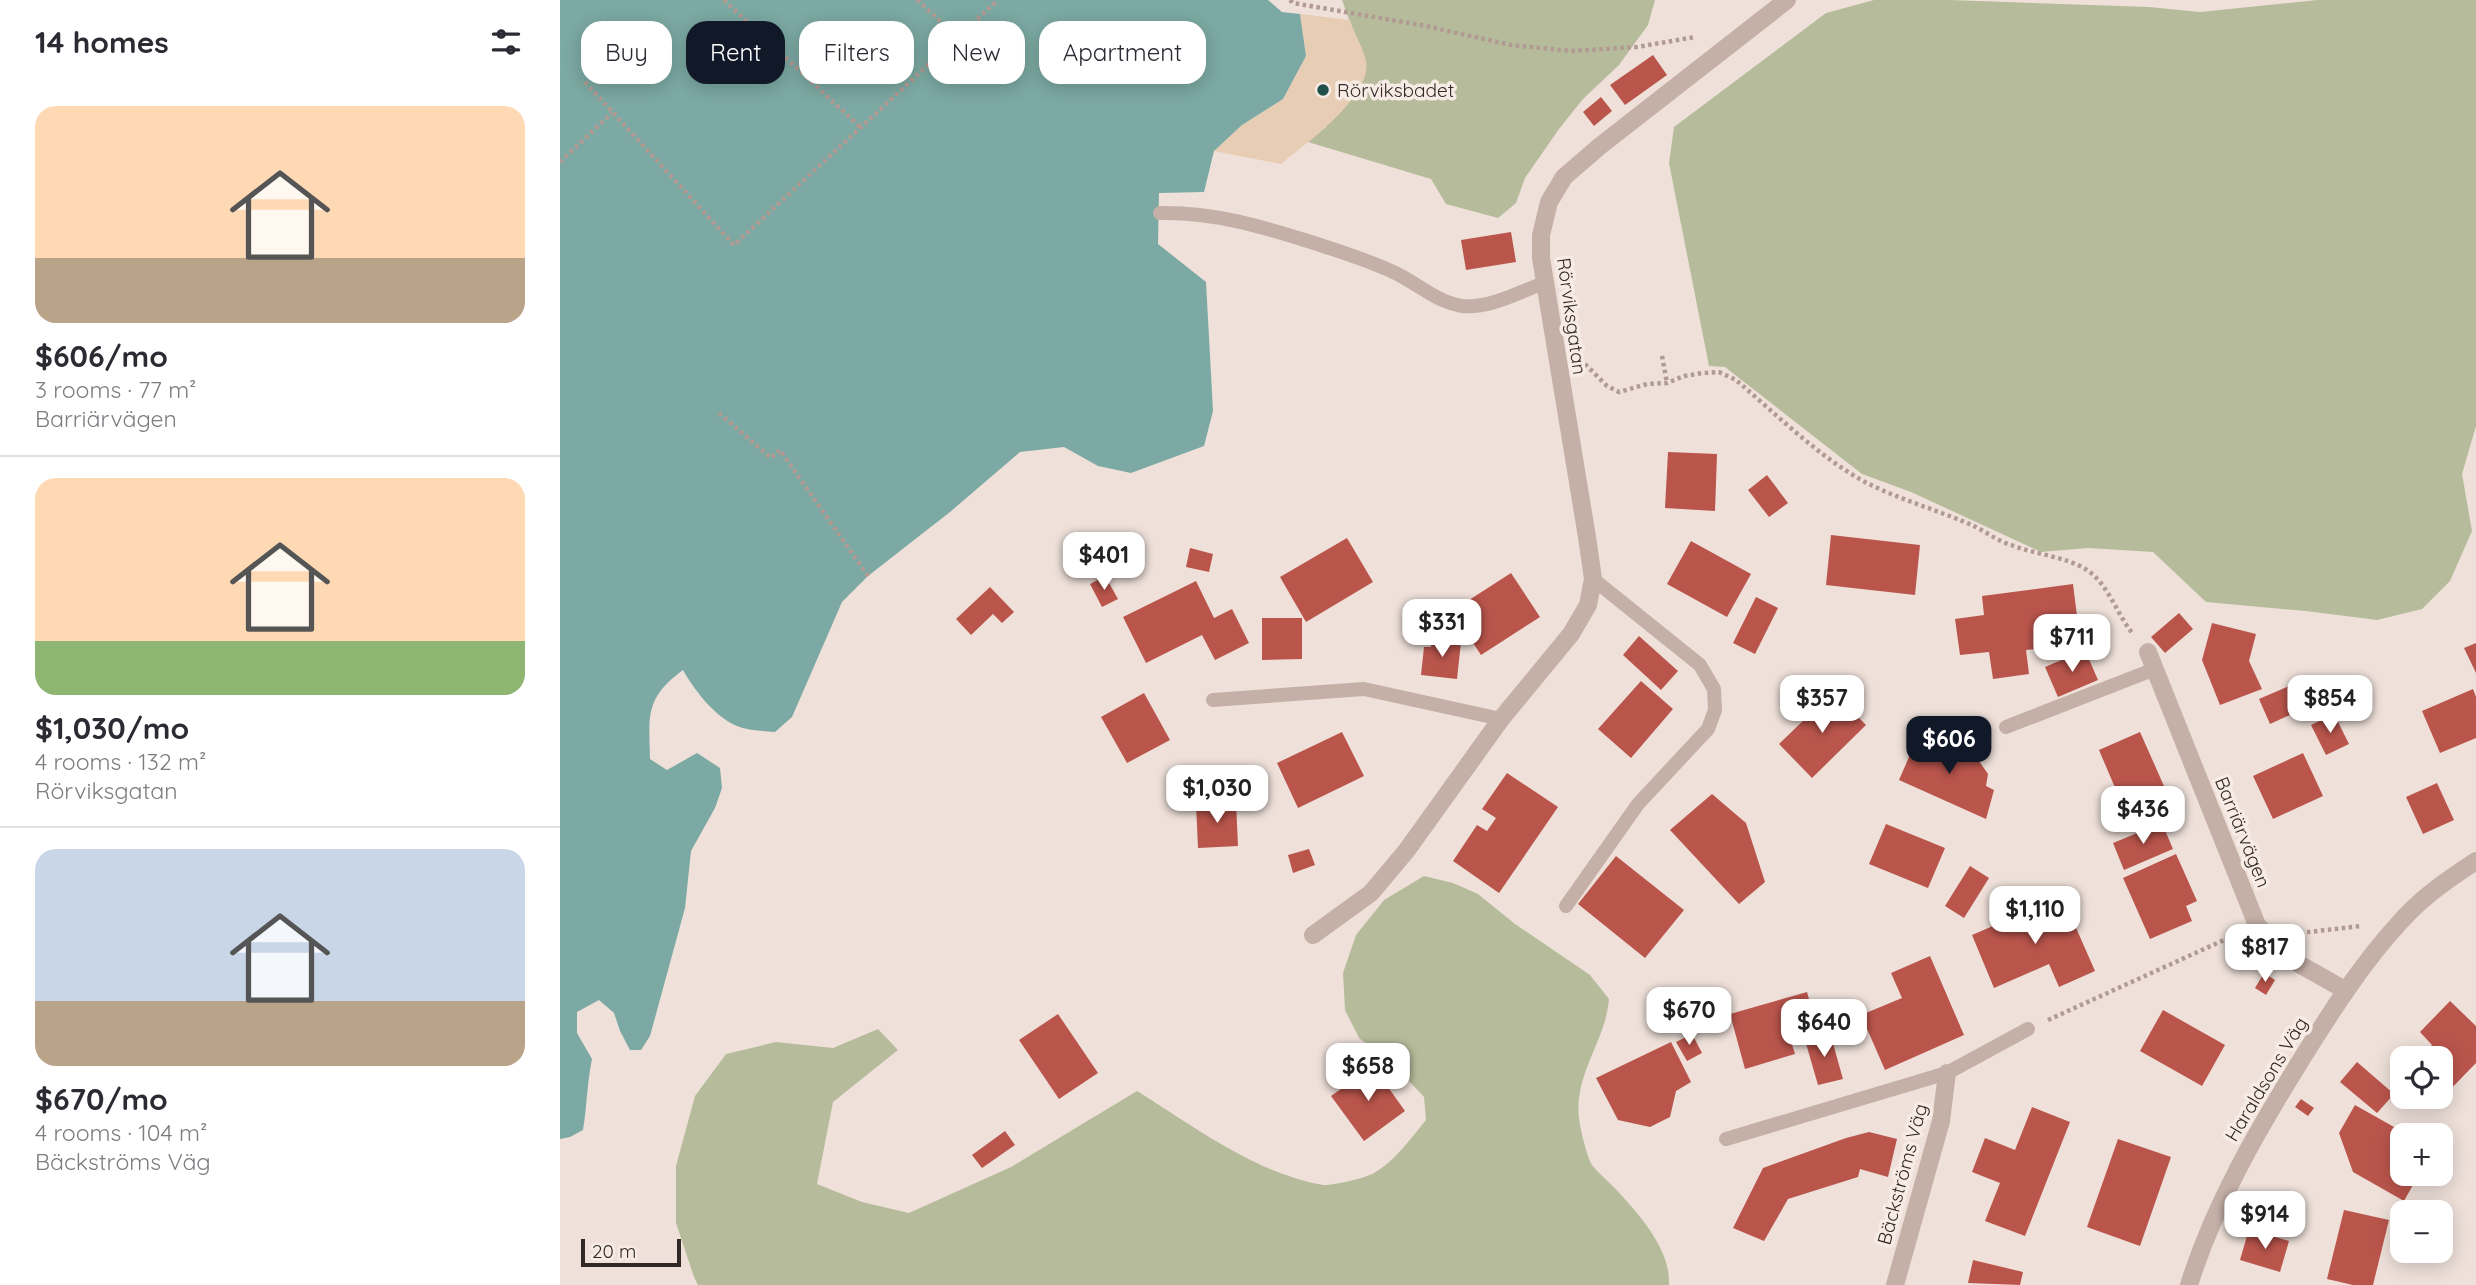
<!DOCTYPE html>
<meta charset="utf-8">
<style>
:root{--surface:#fff;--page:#f2f2f3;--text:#2b2b33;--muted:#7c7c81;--line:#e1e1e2;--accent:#111827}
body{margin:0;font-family:Quicksand,sans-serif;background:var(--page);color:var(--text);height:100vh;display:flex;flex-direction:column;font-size:26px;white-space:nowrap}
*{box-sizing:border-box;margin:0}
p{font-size:23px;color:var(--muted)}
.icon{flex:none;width:38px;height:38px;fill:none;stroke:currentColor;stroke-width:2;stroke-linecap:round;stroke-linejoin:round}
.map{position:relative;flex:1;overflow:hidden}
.sheet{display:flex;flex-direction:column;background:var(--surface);width:560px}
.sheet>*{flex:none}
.top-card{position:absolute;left:21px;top:21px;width:665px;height:63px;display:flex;gap:14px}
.fabs{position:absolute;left:1830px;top:1046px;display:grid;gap:14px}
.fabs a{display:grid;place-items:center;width:63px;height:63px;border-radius:14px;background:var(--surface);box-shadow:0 4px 18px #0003;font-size:35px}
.scale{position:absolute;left:21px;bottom:18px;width:100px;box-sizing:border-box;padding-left:7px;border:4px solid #322927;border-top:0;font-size:19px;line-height:24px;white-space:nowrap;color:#322927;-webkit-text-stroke:5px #f7ece5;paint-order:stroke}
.price{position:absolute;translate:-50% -60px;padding:0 16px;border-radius:14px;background:#fff;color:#222;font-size:23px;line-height:46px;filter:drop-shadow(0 2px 4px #0008)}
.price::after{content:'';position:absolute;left:50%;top:42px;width:21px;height:16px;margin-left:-10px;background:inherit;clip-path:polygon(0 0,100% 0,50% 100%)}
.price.active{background:var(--accent);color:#fff}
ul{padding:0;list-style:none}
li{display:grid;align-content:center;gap:14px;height:371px;padding:0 35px}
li+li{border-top:2px solid var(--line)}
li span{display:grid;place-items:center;height:217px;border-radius:21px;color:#555}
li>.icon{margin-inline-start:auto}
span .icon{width:126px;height:126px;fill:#fffc;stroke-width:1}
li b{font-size:30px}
h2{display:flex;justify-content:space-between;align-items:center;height:84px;padding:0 35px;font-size:30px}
.chip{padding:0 24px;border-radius:21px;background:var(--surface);box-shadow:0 4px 18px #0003;font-size:24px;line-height:63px}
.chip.active{background:var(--accent);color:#fff}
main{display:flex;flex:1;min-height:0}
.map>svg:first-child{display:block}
.green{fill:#b6bc9b}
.sand{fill:#e7cdb3}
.water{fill:#7ca9a3}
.building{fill:#ba554c}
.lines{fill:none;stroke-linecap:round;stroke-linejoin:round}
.path{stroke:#b19a92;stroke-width:4.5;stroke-dasharray:3.5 3.5;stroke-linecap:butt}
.lane{stroke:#c5b0a7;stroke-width:14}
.street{stroke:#c5b0a7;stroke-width:18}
.poi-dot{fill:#21504b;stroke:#f7ece5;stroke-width:2.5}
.labels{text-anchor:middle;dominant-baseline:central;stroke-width:7;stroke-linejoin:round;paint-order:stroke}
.poi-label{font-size:19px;fill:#322927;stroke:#f7ece5;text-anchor:start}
.street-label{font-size:19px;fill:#322927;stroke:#f7ece5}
</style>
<main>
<section class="sheet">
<h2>14 homes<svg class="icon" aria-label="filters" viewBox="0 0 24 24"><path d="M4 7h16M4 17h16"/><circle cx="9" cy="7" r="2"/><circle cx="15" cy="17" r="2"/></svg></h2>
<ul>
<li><span style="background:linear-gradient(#ffd9b3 70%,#b9a48a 0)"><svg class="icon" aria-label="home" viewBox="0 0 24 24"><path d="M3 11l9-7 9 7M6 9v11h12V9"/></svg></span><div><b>$606/mo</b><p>3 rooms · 77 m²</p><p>Barriärvägen</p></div></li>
<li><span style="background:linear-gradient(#ffd9b3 75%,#8fb573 0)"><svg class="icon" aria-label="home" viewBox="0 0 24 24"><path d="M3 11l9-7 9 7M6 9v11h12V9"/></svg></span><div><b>$1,030/mo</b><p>4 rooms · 132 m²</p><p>Rörviksgatan</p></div></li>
<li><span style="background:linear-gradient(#c9d6e8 70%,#b9a48a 0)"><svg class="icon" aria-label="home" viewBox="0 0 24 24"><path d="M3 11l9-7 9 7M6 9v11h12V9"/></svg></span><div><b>$670/mo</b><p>4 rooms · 104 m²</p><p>Bäckströms Väg</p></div></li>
</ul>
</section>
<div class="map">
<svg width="1916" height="1285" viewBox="0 0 1916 1285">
<rect width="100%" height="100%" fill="#efe1da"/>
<g class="green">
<polygon points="782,0 1095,0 1088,25 1059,65 1023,99 999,129 965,178 956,203 938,218 886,204 871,179 748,142 766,127 796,39"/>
<polygon points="1314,0 1390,0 1589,7 1640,12 1757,0 1916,0 1916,426 1902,474 1912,531 1890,581 1862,609 1817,620 1746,611 1646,602 1593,552 1528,548 1481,552 1351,492 1302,474 1165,367 1149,366 1109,163 1114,127 1266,13"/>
<path d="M864 876 893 883 918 894 955 924 1030 975 1049 999C1046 1040 1014 1074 1019 1118 1020 1128 1027 1157 1032 1165 1041 1176 1053 1185 1062 1196 1083 1219 1111 1252 1109 1285H138L134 1277 116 1223V1166L135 1096 166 1054 216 1042 273 1048 318 1029 338 1050 273 1102 257 1184 302 1202 349 1213 451 1167 577 1091C635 1127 695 1173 763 1185 771 1186 806 1178 814 1173 835 1161 851 1138 866 1120L864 1097 834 1065 799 1038 785 1010 783 973 796 935 824 900Z"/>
</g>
<path class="sand" d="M740 14 790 20C794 33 804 50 806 61 813 96 745 144 721 164L654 151 682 125 723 99 746 56Z"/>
<path class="water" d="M0 0H708L722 12 740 14 746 56 723 99 682 125 654 151 644 192 599 193 598 244 646 282 653 411 644 446 571 473 538 466 504 447 460 452 390 512 308 576 282 602 232 717 215 732C206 731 196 731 187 729 160 724 136 693 123 670 85 698 89 715 90 759L107 770 137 753 160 768 162 788 155 808 131 851 125 908 90 1036 81 1050H70L60 1031 54 1013 39 1000 17 1012V1033L32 1059C27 1083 27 1106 23 1130L10 1137 0 1139Z"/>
<g class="building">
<polygon points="1093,55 1107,75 1065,105 1050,85"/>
<polygon points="1041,97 1052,111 1034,126 1023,112"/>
<polygon points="951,232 956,262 906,270 901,240"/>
<polygon points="1108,452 1157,454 1155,511 1105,508"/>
<polygon points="1207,475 1228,503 1209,517 1188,490"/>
<polygon points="1271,535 1360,545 1355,595 1266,585"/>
<polygon points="787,538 813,582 746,622 720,577"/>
<polygon points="1131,541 1191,574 1167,617 1107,584"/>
<polygon points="630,548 653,554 649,572 626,567"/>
<polygon points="951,573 980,617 921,655 892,611"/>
<polygon points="545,576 558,599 542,607 530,584"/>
<polygon points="636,581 654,618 672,609 689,643 655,660 642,635 586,663 563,617"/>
<polygon points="1513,584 1519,632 1492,635 1494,647 1466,650 1469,674 1433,679 1429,652 1400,655 1395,619 1424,615 1422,596"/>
<polygon points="430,587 454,612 442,623 433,614 411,635 396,619"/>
<polygon points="1196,597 1218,608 1195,654 1173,643"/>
<polygon points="1619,613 1633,629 1605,653 1591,637"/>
<polygon points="702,618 742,618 742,659 702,660"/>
<polygon points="1652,623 1696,634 1689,661 1702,689 1660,705 1642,660"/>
<polygon points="1079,636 1118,671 1101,690 1063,655"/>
<polygon points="872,639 901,642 897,679 861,675 864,647 871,647"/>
<polygon points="1916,643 1916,673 1904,648"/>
<polygon points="1525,650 1538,680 1498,697 1485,667"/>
<polygon points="1783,675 1793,697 1780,703 1770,682"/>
<polygon points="1752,676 1763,700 1710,724 1699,699"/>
<polygon points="1081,681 1113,709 1071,758 1038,729"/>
<polygon points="1913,689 1916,697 1916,738 1880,753 1862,711"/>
<polygon points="1273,692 1306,725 1252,778 1219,744"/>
<polygon points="584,693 610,740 567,763 541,717"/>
<polygon points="1774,714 1789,744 1766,755 1751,725"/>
<polygon points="782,732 804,776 738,808 717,763"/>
<polygon points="1580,732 1604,786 1562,804 1539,750"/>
<polygon points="1359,734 1417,758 1428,774 1426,786 1434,790 1426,819 1339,780"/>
<polygon points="1743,753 1763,796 1713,819 1693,776"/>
<polygon points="947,773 998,807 939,893 893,861 917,825 927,831 936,818 922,809"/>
<polygon points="1877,783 1894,820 1863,834 1846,797"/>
<polygon points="1152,794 1186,823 1205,882 1179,904 1110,830"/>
<polygon points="676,802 678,846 638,848 636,804"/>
<polygon points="1602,823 1613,849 1564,870 1553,843"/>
<polygon points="1326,824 1385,848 1368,888 1309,864"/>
<polygon points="749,849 755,865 733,873 728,855"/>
<polygon points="1616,854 1637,901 1626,906 1632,921 1590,939 1563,878"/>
<polygon points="1056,856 1124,910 1085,958 1018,904"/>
<polygon points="1410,866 1429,878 1404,918 1385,906"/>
<polygon points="1502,896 1535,971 1499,987 1489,964 1434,988 1412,935"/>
<polygon points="1370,956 1404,1035 1325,1070 1301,1015 1342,998 1331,973"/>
<polygon points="1704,973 1715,980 1706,995 1695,988"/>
<polygon points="1247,992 1257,1027 1229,1035 1235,1054 1185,1069 1170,1014"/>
<polygon points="1890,1001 1916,1026 1916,1063 1875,1105 1868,1097 1881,1097 1881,1059 1858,1059 1872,1045 1860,1032"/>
<polygon points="1603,1010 1665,1045 1642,1086 1580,1051"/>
<polygon points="498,1014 538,1073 499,1099 459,1040"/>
<polygon points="1270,1033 1283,1079 1258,1085 1245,1040"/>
<polygon points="1132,1034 1142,1053 1127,1061 1116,1042"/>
<polygon points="1111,1042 1131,1082 1116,1091 1110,1117 1090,1127 1058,1120 1036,1078"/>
<polygon points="1797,1062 1834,1094 1817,1113 1780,1082"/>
<polygon points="813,1066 845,1111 804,1141 771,1096"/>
<polygon points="1741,1099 1754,1108 1748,1116 1735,1107"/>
<polygon points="1795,1105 1850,1136 1843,1136 1843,1174 1859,1174 1844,1201 1793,1172 1779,1133"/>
<polygon points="1472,1107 1510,1122 1465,1236 1425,1221 1440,1183 1412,1172 1425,1138 1455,1150"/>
<polygon points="445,1131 455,1145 422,1168 412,1155"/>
<polygon points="1309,1132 1337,1139 1328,1177 1300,1169 1298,1177 1228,1199 1204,1241 1173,1228 1203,1168 1286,1138"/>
<polygon points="1558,1139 1611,1157 1580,1246 1527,1227"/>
<polygon points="1784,1210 1829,1220 1813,1285 1793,1285 1767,1279"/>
<polygon points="1689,1229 1729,1241 1720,1272 1680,1260"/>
<polygon points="1413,1260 1463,1272 1460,1285 1408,1283"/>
</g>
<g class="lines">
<g class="path">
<polyline points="164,0 301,128"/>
<polyline points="357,0 397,36"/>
<polyline points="730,0 733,3 861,25 951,45 1011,51 1077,47 1135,37"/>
<polyline points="25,82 174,245 438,0"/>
<polyline points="0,162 52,113"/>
<polyline points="1102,356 1107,383"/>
<path d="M1025 364 1047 386 1059 392 1087 384 1107 383 1124 376 1143 373 1159 372 1176 380C1216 414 1259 457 1305 482 1340 500 1378 510 1414 526 1426 532 1438 541 1451 545 1474 554 1507 557 1527 570 1549 585 1556 613 1573 634"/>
<polyline points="159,413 211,458 220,450 308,576"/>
<polyline points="1740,933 1801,926"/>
<polyline points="1488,1020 1675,935"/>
</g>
<g class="lane">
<path d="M600 213C653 212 700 226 751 242 778 251 805 259 831 271 855 281 875 302 902 306 929 309 959 292 984 283"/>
<polyline points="653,700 804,689 941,719"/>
<polyline points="1446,727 1595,669"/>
<polyline points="1006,906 1078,804 1148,729 1155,710 1154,689 1140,665 1033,579"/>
<polyline points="1166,1139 1387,1073 1468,1029"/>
</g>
<g class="street">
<polyline points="1588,652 1697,925 1730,959 1785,990"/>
<polyline points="753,935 811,893 847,850 941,719 1011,634 1028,605 1033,579 1027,537 981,258 981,235 989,202 1004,177 1040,146 1227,0"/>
<polyline points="1335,1285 1381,1121 1387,1073"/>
<path d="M1629 1285C1654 1205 1697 1131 1741 1060 1771 1012 1802 963 1841 921 1862 897 1890 878 1916 861"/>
</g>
</g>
<circle class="poi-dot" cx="763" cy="90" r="7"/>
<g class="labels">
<g class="poi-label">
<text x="777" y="90">Rörviksbadet</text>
</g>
<g class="street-label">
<text transform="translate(1012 316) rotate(82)">Rörviksgatan</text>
<text transform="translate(1683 832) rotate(68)">Barriärvägen</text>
<text transform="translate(1706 1079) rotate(-59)">Haraldsons Väg</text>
<text transform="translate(1342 1174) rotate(-75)">Bäckströms Väg</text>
</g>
</g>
</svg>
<div class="fabs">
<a><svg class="icon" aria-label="locate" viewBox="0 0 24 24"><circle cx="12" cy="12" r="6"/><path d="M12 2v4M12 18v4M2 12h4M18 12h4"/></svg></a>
<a>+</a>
<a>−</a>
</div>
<div class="scale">20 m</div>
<b class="price" style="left:544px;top:592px">$401</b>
<b class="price" style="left:882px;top:659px">$331</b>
<b class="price" style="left:1512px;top:674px">$711</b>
<b class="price" style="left:1262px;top:735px">$357</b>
<b class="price" style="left:1770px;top:735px">$854</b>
<b class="price active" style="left:1389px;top:776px">$606</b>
<b class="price" style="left:657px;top:825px">$1,030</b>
<b class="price" style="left:1583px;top:846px">$436</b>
<b class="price" style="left:1475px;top:946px">$1,110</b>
<b class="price" style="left:1705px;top:984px">$817</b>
<b class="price" style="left:1129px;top:1047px">$670</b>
<b class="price" style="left:1264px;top:1059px">$640</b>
<b class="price" style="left:808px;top:1103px">$658</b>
<b class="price" style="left:1705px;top:1251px">$914</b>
<div class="top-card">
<a class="chip">Buy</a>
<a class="chip active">Rent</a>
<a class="chip">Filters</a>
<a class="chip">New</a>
<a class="chip">Apartment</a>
</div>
</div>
</main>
